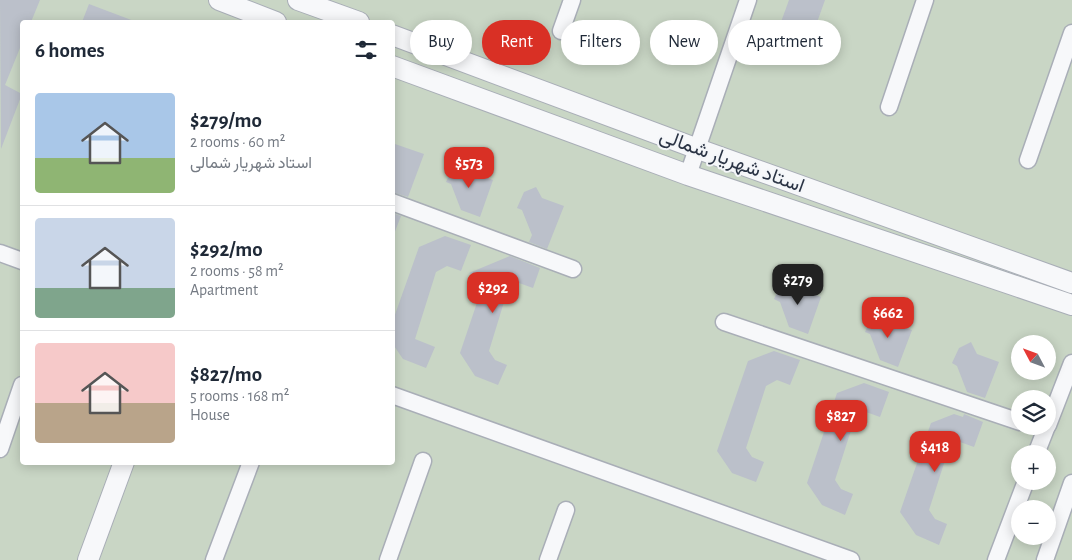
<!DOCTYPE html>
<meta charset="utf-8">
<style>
:root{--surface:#fff;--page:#f6f6f7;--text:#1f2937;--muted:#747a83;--line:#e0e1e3;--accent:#d93025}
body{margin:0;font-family:"Alegreya Sans",Vazirmatn,sans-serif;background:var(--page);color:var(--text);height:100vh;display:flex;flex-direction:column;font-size:19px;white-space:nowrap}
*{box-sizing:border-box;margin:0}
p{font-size:16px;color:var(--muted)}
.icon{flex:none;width:28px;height:28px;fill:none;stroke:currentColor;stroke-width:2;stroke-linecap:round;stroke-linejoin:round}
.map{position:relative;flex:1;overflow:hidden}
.sheet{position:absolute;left:20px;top:20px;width:375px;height:445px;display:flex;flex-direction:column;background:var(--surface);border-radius:5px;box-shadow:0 2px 12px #0003}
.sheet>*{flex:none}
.banner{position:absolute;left:410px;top:20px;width:475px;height:45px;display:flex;gap:10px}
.needle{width:32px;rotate:311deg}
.tools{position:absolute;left:1011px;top:335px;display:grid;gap:10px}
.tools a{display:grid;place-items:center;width:45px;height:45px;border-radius:50%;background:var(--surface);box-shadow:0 2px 12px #0003;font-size:25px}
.price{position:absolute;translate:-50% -42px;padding:0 11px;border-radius:10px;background:var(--accent);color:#fff;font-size:16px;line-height:32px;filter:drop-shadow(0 1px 2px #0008)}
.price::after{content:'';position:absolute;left:50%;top:30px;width:15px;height:11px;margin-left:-8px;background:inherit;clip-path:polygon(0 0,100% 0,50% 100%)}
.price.selected{background:#222;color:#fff}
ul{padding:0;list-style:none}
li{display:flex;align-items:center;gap:15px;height:125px;padding:0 15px}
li+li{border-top:1px solid var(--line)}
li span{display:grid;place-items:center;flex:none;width:140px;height:100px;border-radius:5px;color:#555}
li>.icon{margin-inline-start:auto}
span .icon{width:60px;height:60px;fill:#fffc;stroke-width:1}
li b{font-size:21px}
h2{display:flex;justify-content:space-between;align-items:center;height:60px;padding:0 15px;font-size:21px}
.pill{padding:0 18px;border-radius:22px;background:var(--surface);box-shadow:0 2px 12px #0003;font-size:18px;line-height:45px}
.pill.selected{background:var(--accent);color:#fff}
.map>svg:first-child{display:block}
.green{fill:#c9d6c5;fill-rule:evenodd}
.building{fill:#bbc0ca}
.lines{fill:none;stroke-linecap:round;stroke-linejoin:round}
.minor-casing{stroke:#a9aeb7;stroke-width:19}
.tertiary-casing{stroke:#a9aeb7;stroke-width:22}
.minor{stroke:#f7f8fa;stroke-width:16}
.tertiary{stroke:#f7f8fa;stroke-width:20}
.labels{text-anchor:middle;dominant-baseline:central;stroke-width:4;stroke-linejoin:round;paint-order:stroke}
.street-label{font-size:20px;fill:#2b3445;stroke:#f4f6f9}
</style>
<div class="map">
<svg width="1072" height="560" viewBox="0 0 1072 560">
<rect width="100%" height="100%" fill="#e4e7ec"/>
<path class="green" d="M0 0H1072V560H0ZM22 22H392V462H22ZM1020 344H1048V371H1020ZM1020 399H1048V426H1020ZM1020 454H1048V481H1020ZM1020 509H1048V536H1020Z"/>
<g class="building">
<polygon points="0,0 40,0 31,22 22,22 22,43 5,85 22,94 1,149"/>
<polygon points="789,0 825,0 805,56 773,44"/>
<polygon points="89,4 134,21 133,22 82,22"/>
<polygon points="392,143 424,154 408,197 392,192"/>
<polygon points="465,161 471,172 493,180 480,217 461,210 451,184 446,182 453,167"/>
<polygon points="536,187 542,198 564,206 547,249 529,242 532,235 522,210 517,208 524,192"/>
<polygon points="392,213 401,216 394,234 392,234"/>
<polygon points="445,236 471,245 461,271 447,266 436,272 415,339 435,347 426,368 403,359 392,343 392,323 419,247"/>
<polygon points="510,256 540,268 533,288 519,283 508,289 489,351 495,360 507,365 498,385 475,376 460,353 485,279 469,273"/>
<polygon points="794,278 799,289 821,297 808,334 789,327 780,302 774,299 781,284"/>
<polygon points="884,311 890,322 912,330 898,367 880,360 870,334 865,332 872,317"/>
<polygon points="971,342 977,354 999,362 985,398 967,392 957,366 952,363 959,348"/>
<polygon points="774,351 800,360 790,385 777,380 766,386 746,448 752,457 764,462 756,482 732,473 717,451 748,361"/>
<polygon points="864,383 889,392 880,417 866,412 855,418 835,480 841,489 853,494 845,515 822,505 807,483 837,393"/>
<polygon points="954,414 963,417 964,414 983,422 974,447 960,442 949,448 929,510 935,519 947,524 939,545 916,535 900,512 931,423"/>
</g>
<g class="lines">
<defs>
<g id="minor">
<polyline points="561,31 572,0"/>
<polyline points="889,107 925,0"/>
<polyline points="1028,160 1072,33"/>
<polyline points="688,175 748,0"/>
<polyline points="392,202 573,269"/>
<polyline points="0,253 22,261"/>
<polyline points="724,322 1020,422"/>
<polyline points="392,395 851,560"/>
<polyline points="1048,425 1072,363"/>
<polyline points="0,449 22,385"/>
<polyline points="1036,454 1047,426"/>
<polyline points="214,560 251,462"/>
<polyline points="388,560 423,461"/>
<polyline points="548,560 566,510"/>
<polyline points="996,560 1026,481"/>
<polyline points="1045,560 1072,483"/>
</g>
<g id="tertiary">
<polyline points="219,0 276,22"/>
<polyline points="298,0 359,22"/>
<polyline points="392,35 698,149 1072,283"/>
<polyline points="392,66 688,175 1072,305"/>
<polyline points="88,560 124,462"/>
</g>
</defs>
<use href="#minor" class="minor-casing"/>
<use href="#tertiary" class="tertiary-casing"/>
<use href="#minor" class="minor"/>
<use href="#tertiary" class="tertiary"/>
</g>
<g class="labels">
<g class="street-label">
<text transform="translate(732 161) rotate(20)">استاد شهریار شمالی</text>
</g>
</g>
</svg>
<div class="tools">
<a><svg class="needle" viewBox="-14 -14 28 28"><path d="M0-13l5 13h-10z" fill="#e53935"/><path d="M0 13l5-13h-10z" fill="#747a83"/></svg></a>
<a><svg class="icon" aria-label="layers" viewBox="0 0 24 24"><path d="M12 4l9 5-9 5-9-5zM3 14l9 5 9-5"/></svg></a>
<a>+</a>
<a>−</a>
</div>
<b class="price" style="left:469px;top:189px">$573</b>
<b class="price selected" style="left:798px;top:306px">$279</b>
<b class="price" style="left:493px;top:314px">$292</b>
<b class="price" style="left:888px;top:339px">$662</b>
<b class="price" style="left:841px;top:442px">$827</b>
<b class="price" style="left:935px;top:473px">$418</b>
<div class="banner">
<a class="pill">Buy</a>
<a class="pill selected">Rent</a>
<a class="pill">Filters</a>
<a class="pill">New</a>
<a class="pill">Apartment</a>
</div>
<section class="sheet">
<h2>6 homes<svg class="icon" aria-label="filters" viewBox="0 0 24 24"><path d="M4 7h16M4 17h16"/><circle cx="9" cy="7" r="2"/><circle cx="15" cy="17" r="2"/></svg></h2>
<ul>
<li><span style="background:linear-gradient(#a9c7e8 65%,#8fb573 0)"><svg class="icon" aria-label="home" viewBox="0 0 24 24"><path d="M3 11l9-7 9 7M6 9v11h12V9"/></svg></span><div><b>$279/mo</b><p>2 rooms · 60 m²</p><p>استاد شهریار شمالی</p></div></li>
<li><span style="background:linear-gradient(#c9d6e8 70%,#7fa58c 0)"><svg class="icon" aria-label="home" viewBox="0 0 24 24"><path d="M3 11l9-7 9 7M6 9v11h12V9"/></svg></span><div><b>$292/mo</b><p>2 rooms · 58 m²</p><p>Apartment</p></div></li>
<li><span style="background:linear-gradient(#f6c9c9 60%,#b9a48a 0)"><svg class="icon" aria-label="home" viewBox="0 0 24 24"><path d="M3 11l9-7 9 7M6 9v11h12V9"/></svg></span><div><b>$827/mo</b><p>5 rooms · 168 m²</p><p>House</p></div></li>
</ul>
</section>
</div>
